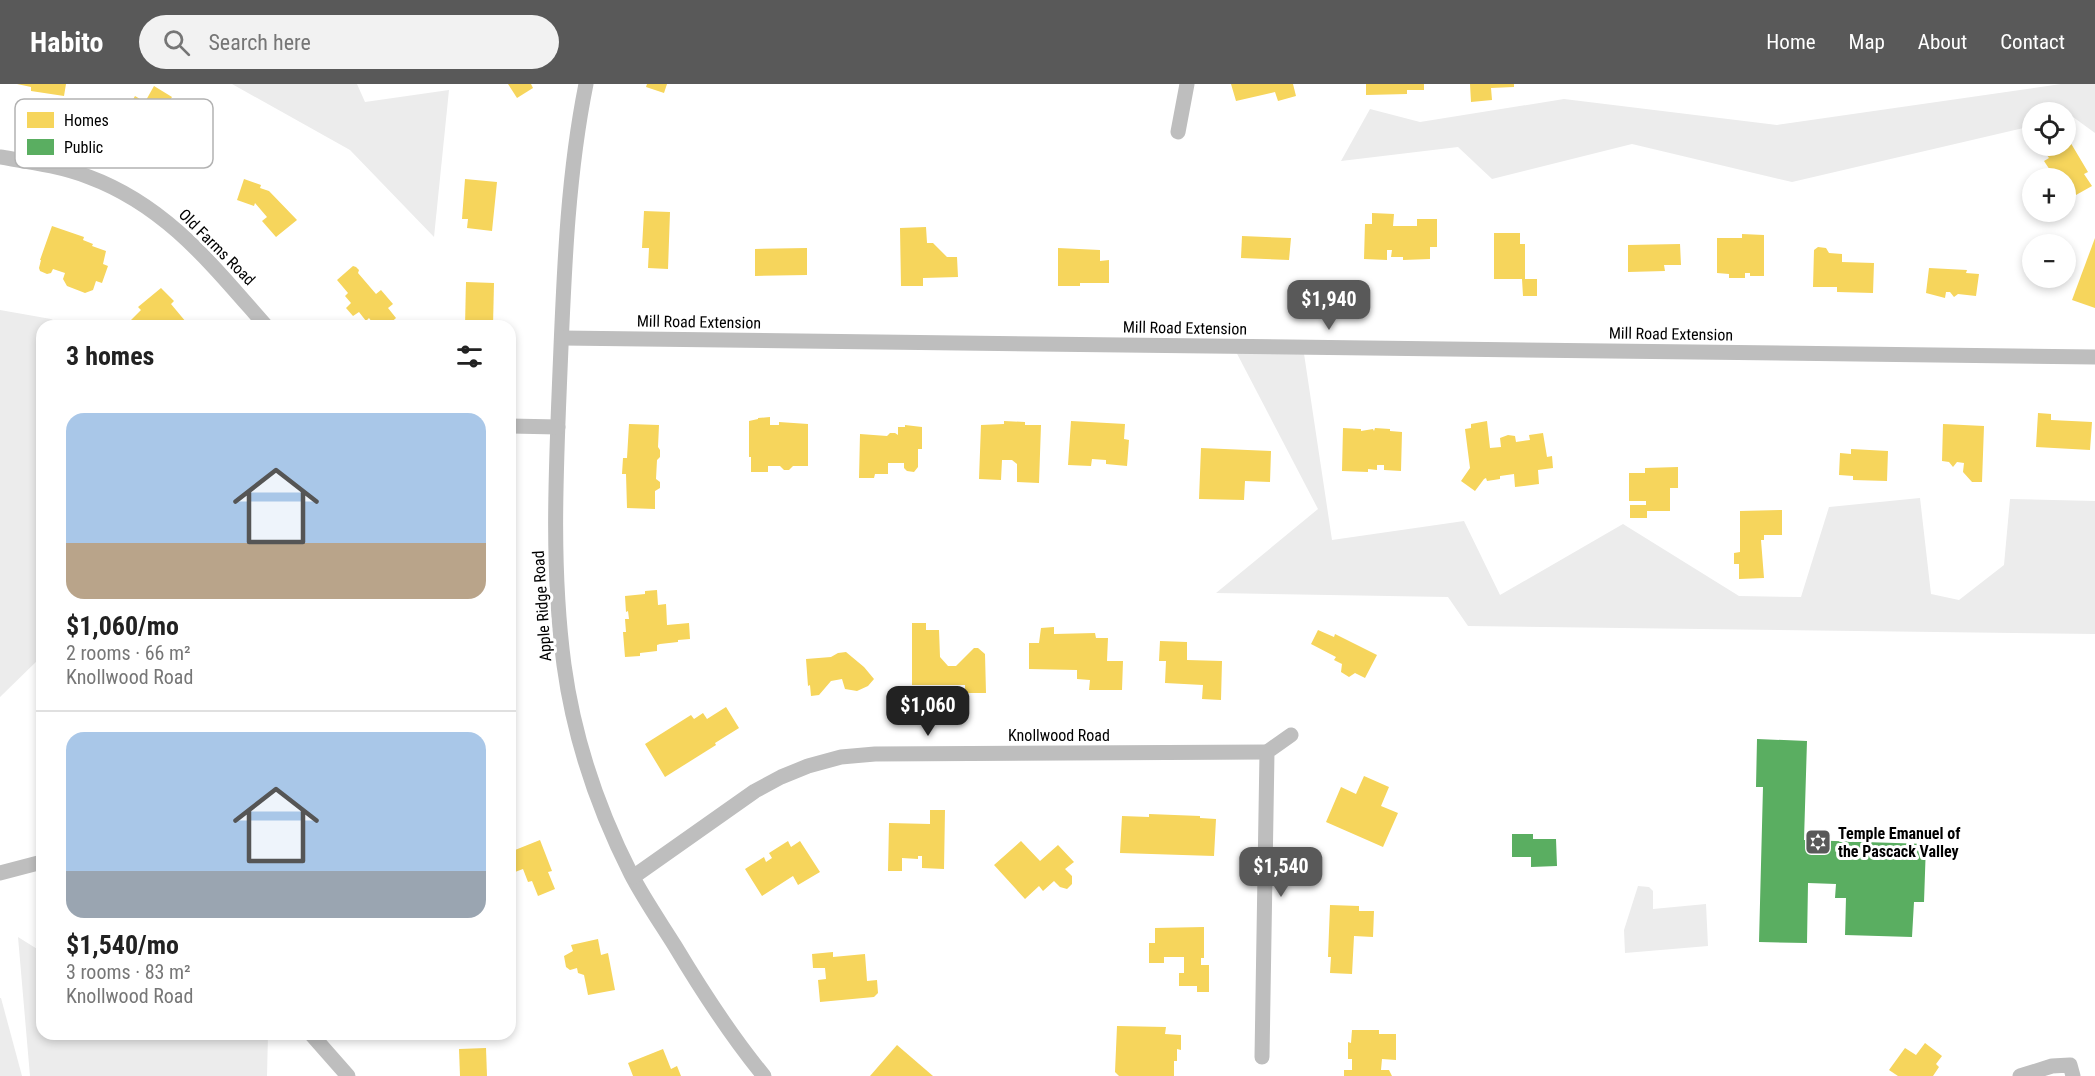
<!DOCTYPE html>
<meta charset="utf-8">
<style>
:root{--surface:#fff;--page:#f2f2f2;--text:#222;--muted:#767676;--line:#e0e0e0;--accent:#595959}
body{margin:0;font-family:"Roboto Condensed",sans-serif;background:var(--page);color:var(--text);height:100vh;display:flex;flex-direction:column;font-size:22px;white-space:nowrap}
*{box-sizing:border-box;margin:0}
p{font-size:20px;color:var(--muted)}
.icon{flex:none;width:33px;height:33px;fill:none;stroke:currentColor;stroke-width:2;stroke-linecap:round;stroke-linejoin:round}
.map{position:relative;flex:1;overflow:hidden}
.sheet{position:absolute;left:36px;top:236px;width:480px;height:720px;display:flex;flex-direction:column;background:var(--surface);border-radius:18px;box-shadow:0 3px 9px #0003}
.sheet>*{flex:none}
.controls{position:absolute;left:2022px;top:18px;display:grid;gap:12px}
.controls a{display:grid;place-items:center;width:54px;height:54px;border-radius:50%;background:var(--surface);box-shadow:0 3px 9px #0003;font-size:30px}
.price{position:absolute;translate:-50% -51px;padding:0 14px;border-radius:12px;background:var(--accent);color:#fff;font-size:20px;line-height:39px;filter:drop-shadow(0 2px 3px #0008)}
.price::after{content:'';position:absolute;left:50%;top:36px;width:18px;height:14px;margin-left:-9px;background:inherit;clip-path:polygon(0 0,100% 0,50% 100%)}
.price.selected{background:#222;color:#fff}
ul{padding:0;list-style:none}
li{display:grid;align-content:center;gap:12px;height:318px;padding:0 30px}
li+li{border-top:2px solid var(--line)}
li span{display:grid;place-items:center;height:186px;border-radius:18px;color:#555}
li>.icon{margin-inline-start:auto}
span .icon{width:108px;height:108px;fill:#fffc;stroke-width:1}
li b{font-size:26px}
h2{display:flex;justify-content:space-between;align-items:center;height:72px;padding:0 30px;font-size:26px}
header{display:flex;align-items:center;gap:36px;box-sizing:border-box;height:84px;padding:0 30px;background:var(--accent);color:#fff}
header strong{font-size:28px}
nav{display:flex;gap:33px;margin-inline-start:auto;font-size:21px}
.search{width:420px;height:54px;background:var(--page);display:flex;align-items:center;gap:15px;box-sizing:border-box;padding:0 21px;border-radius:33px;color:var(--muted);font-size:22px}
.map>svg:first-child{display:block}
.green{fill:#ececec}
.homes{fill:#f6d55c}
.public{fill:#5aae61}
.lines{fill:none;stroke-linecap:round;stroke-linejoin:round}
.street{stroke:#bebebe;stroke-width:15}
.labels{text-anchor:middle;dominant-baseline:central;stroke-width:6;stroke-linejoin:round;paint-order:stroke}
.street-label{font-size:16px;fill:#000;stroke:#fff}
.poi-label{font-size:16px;font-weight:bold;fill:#000;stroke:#fff;text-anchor:start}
.key{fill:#fff;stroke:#b2b2b2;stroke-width:1.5}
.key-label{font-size:16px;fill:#000}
</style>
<header>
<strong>Habito</strong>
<div class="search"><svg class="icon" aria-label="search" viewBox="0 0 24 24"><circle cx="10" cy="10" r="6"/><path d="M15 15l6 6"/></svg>Search here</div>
<nav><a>Home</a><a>Map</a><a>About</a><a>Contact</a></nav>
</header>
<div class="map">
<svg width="2095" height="992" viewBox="0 0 2095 992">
<rect width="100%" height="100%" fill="#fff"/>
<g class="green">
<polygon points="232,0 357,0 365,18 449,6 434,153 350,66"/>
<polygon points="2061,0 2095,0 2095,49 2073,33 2066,34 2066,28 2032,28 2032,42 1792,98 1632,60 1492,95 1458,63 1341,77 1370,25 1420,38 1564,15 1777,41"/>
<polygon points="0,226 51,235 62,241 42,242 42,572 0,613"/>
<polygon points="1233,262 1303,263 1332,456 1464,437 1500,511 1623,440 1739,512 1801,513 1829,423 1920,414 1931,510 1959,516 2004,481 2010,415 2095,417 2095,550 1468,542 1448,513 1216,509 1318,425"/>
<polygon points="1638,802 1649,803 1653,807 1653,825 1706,820 1708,862 1625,869 1624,846"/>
<polygon points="18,853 42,868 42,950 268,950 267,992 30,992"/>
<polygon points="0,914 1,914 22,992 0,992"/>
</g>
<g class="homes">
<polygon points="17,0 66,0 64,12 31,7 31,3"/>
<polygon points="508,0 531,0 533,4 517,14"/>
<polygon points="647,0 667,0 664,9 646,3"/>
<polygon points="1231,0 1293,0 1296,12 1278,17 1275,8 1236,17"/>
<polygon points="1366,0 1424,0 1424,6 1407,6 1407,10 1366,11"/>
<polygon points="1470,0 1514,0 1514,3 1491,4 1492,16 1471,18"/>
<polygon points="154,2 172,13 161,31 172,37 174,33 192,43 183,57 168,49 165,54 153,48 151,51 122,35 135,12 145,18"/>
<polygon points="2066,51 2088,88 2084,90 2092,102 2076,111 2068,97 2066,99 2066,94 2051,94 2047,88 2050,86 2044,77 2049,74 2044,67 2053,62 2066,62"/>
<polygon points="244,95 261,101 260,104 269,107 297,136 276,153 262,137 267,133 255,119 254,122 237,116"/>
<polygon points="465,95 497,98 492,147 467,144 468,135 462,135"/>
<polygon points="644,127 670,128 668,185 648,184 649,164 642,164"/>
<polygon points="1372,129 1394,130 1393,142 1417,142 1417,135 1437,135 1437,163 1430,163 1430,175 1403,176 1403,173 1391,173 1392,166 1387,166 1387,176 1364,175 1365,140 1372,140"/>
<polygon points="52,142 84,153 83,156 93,160 92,162 106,167 103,180 108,182 102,199 96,197 93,206 85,209 67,202 63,195 65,189 53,185 51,189 47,190 40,187 39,184 41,176 40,176"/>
<polygon points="926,143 927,159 933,159 947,173 957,173 958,193 923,194 923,202 901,202 900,144"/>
<polygon points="1494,149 1520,149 1520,160 1525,160 1525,195 1537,195 1537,212 1523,212 1522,195 1494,195"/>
<polygon points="1742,150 1764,151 1764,192 1750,192 1750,189 1745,189 1745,194 1729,194 1729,190 1717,189 1717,154 1742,154"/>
<polygon points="1242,152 1291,154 1289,176 1241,174"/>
<polygon points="2095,154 2095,224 2072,216"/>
<polygon points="1680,160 1681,181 1664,181 1665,187 1628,188 1628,161"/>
<polygon points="1818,163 1826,164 1829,169 1842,170 1842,178 1874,179 1873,209 1837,208 1837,203 1813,203 1814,166"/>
<polygon points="807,164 807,191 755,192 755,165"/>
<polygon points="1058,164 1100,166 1100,177 1109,176 1109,199 1080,199 1080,202 1058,202"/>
<polygon points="353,182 356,183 359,186 358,189 376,210 381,206 393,220 388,224 396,234 387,242 375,242 369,234 366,237 359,228 353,232 346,224 351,219 345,212 348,209 337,196"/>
<polygon points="1929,184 1967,186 1966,189 1979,190 1976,212 1958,210 1954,213 1950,208 1946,208 1945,214 1926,209"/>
<polygon points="466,198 494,199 493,242 465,242"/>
<polygon points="161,204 174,217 171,220 186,238 183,242 134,242 130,237 141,226 138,223"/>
<polygon points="2038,329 2051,330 2051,336 2092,338 2090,366 2036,363"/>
<polygon points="770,333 770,341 779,341 779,338 808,340 808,382 793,382 789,386 784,386 780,382 768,382 768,388 751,388 751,373 749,373 749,337 758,335 758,334"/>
<polygon points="1004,337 1025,338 1025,341 1041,341 1039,399 1017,398 1017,380 1012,376 1002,376 1001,396 979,395 981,341 1004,340"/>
<polygon points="1071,337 1125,340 1124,355 1129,356 1127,382 1106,380 1106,376 1092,375 1091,382 1068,381"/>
<polygon points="1487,337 1490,364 1501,363 1500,354 1508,351 1515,352 1516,358 1530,356 1529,351 1543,349 1547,373 1552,372 1553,384 1538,386 1539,400 1515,403 1514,390 1500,392 1500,395 1487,397 1486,394 1484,395 1475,407 1461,397 1470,384 1465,345 1471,344 1471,340"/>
<polygon points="629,340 659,341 658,363 660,366 660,373 657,376 656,395 660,398 660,404 655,407 655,425 627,424 626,390 622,390 623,374 627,374"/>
<polygon points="1943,340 1984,342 1982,398 1972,398 1963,388 1964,379 1957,378 1953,383 1949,378 1942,377"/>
<polygon points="905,341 922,343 922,365 918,365 918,383 914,388 907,387 904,384 904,379 888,379 888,390 875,390 874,394 859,394 860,350 887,352 890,349 895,349 898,351 898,343 905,343"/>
<polygon points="1343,344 1361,345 1361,347 1373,345 1374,347 1375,344 1390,345 1390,347 1402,348 1401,387 1384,386 1384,381 1377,381 1377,386 1368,385 1368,388 1342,387"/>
<polygon points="1201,364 1271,367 1270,398 1245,397 1244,416 1199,415"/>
<polygon points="1851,365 1888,367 1887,397 1853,396 1853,392 1839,391 1840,369 1851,370"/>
<polygon points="1678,383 1678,404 1670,404 1670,427 1647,427 1647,434 1630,434 1630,421 1646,421 1646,417 1629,417 1629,389 1645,389 1645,384"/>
<polygon points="1782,426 1782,451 1764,451 1764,456 1761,456 1764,494 1739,495 1739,480 1734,480 1734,469 1740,468 1740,427"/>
<polygon points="657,506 658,521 666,520 667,541 689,539 690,555 678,556 678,558 660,560 657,561 657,567 640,569 640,572 625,573 623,548 626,548 625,535 629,535 628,527 626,528 625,512 645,510 645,507"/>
<polygon points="912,539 926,539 926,546 939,546 940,573 948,582 956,582 974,564 978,564 985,570 986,609 965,609 965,601 912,601"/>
<polygon points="1054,543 1054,550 1095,549 1096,554 1108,554 1107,577 1123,577 1122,606 1089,606 1090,596 1077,595 1077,586 1029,585 1029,559 1039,559 1041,544"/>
<polygon points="1318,546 1334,553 1335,550 1377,571 1365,594 1355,589 1349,593 1341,588 1342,580 1334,576 1336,573 1311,560"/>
<polygon points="1160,557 1187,558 1187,576 1222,577 1221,616 1202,615 1203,601 1165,599 1166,577 1159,577"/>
<polygon points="846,568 864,583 874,595 868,602 857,607 845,605 842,595 831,597 819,611 811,612 810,601 808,602 806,575 831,573 838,569"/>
<polygon points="726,623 739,644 715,659 716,661 665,693 645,660 691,631 694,635 703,629 707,635"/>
<polygon points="1364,692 1389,703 1381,722 1398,729 1383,763 1326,738 1341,703 1356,710"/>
<polygon points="930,726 945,726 944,785 922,784 922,772 918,772 918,775 902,774 902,787 888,787 889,739 930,740"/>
<polygon points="1149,730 1200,732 1200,734 1216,735 1214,772 1120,769 1122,732 1149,733"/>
<polygon points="540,756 552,787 548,788 555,805 538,812 532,797 528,798 523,785 515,788 510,775 510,768"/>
<polygon points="788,757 791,763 800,757 820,788 798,801 793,792 762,812 745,785 764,773 766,778 772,774 769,769"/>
<polygon points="1021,757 1040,777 1058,761 1074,778 1065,785 1072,792 1072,800 1067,805 1060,803 1054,797 1043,807 1039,802 1025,815 994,781"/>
<polygon points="1330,821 1359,822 1359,827 1374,827 1373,853 1354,852 1352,890 1330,889 1331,873 1328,873"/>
<polygon points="1204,843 1204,874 1201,874 1201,881 1209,881 1209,908 1197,908 1197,902 1179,902 1179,889 1184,889 1184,873 1164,873 1164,879 1149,879 1149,859 1155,859 1155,844"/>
<polygon points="598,855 601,871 608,869 615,906 588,911 584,891 578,889 577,884 570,886 566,883 564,872 573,867 571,861"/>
<polygon points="833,868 833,873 865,870 867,897 877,896 878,909 874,913 820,918 818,896 826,895 825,884 813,884 812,870"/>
<polygon points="1117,942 1166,943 1165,950 1181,951 1181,966 1177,965 1177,977 1174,977 1174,992 1119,992 1115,988"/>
<polygon points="1352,946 1379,946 1379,950 1396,950 1396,976 1382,975 1381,986 1389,986 1392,992 1344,992 1344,986 1352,986 1352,975 1348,975 1348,958 1351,959"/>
<polygon points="1925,959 1942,972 1936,980 1939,983 1933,992 1898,992 1889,986 1905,964 1916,971"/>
<polygon points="897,961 933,992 870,992"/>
<polygon points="486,964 487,992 460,992 459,965"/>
<polygon points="663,965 671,985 677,982 681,992 633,992 628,979"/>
</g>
<g class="public">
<polygon points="1757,655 1807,657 1804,756 1926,760 1924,818 1914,818 1912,853 1845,851 1846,814 1835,814 1836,800 1808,799 1807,859 1759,858 1763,703 1756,703"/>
<polygon points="1512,750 1533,750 1533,755 1556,755 1557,782 1531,783 1531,773 1512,773"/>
</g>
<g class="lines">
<g class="street">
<path d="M586 0C567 94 564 192 560 287 556 385 551 484 564 581 574 654 598 725 631 790 644 815 660 838 675 862 702 907 730 951 764 992"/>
<polyline points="1178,48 1187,0"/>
<path d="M0 73C30 78 61 82 89 93 167 122 213 182 266 242"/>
<polyline points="562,254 2095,273"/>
<polyline points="510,342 558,343"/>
<polyline points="0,789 42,778"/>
<polyline points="633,793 755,707 781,693 808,682 841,673 875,670 1267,668"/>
<polyline points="311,950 348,992"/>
<polyline points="1262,973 1267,668 1291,651"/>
<polyline points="2020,992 2052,982 2070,981 2073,992"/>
</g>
</g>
<defs>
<symbol id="synagogue-square" viewBox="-11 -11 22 22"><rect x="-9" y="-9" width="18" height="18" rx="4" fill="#595959" stroke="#fff"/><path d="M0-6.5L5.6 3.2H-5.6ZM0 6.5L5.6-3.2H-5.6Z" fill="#fff"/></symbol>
</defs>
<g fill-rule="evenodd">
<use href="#synagogue-square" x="1803" y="743" width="30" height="30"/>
</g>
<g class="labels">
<g class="street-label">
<text transform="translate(217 163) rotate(45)">Old Farms Road</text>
<text transform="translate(699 238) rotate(1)">Mill Road Extension</text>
<text transform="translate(1185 244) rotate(1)">Mill Road Extension</text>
<text transform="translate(1671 250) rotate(1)">Mill Road Extension</text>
<text transform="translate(542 522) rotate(-94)">Apple Ridge Road</text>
<text x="1059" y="651">Knollwood Road</text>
</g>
<g class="poi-label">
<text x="1838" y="749">Temple Emanuel of<tspan x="1838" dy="18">the Pascack Valley</tspan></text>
</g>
</g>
<rect x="15" y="15" width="198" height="69" rx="9" class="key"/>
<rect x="27" y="28" width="27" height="16" fill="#f6d55c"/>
<rect x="27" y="55" width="27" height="16" fill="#5aae61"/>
<g class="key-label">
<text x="64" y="42">Homes</text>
<text x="64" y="69">Public</text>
</g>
</svg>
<div class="controls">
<a><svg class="icon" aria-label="locate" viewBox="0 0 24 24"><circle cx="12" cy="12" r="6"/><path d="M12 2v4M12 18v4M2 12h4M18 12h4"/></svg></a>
<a>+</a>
<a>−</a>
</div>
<b class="price" style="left:1329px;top:247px">$1,940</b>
<b class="price selected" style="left:928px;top:653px">$1,060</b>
<b class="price" style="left:1281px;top:814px">$1,540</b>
<section class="sheet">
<h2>3 homes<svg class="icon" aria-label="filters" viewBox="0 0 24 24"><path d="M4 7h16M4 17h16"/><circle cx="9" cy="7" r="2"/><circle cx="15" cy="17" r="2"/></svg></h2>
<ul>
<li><span style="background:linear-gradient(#a9c7e8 70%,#b9a48a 0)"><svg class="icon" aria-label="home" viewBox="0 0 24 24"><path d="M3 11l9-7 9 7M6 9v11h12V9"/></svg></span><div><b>$1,060/mo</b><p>2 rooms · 66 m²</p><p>Knollwood Road</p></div></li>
<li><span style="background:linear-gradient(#a9c7e8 75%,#9aa5b1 0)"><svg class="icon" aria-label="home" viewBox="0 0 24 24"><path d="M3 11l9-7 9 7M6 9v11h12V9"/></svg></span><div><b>$1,540/mo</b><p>3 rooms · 83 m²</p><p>Knollwood Road</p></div></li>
</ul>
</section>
</div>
